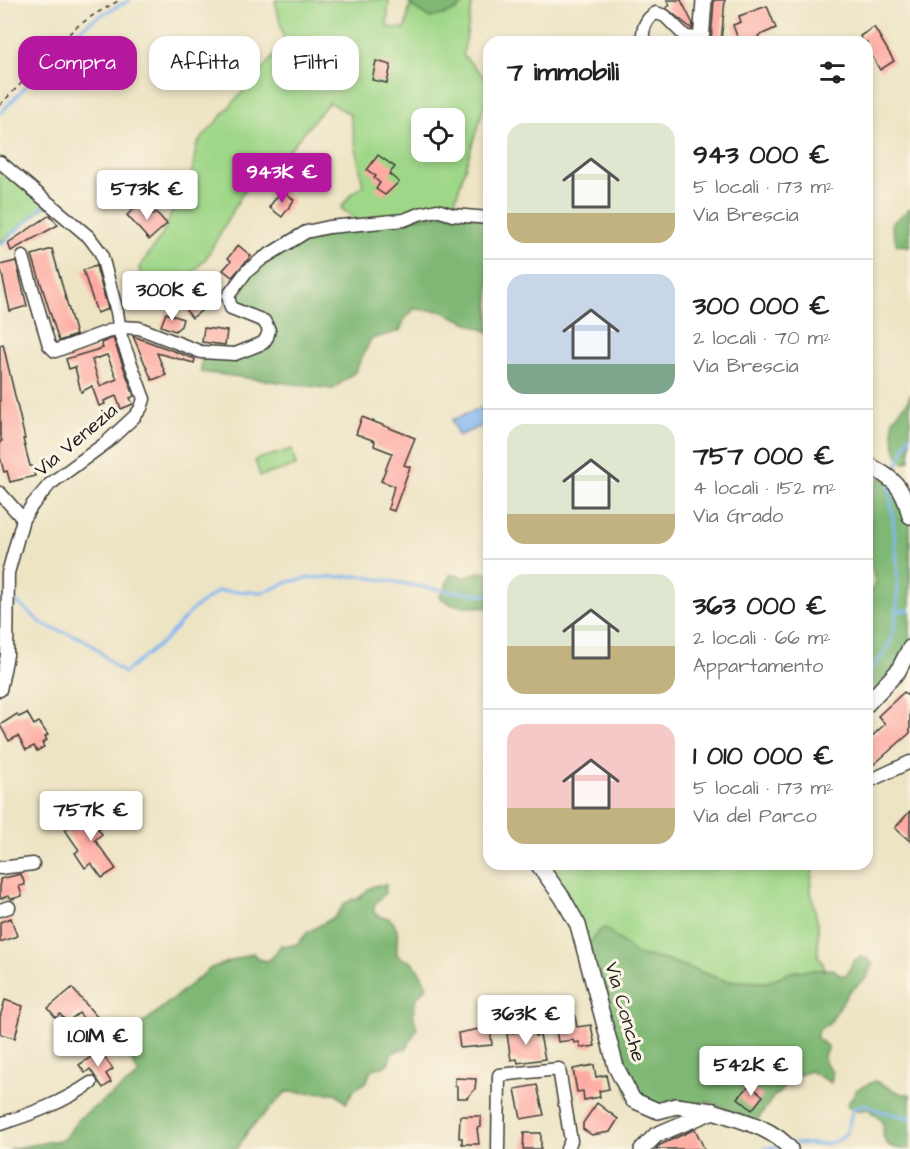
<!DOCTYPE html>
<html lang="it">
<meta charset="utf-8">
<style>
:root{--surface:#fff;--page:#f2f2f2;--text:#222;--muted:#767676;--line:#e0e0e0;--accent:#b5179e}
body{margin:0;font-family:"Architects Daughter",sans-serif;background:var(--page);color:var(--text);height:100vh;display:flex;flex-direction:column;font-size:22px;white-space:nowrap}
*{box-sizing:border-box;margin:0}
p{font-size:20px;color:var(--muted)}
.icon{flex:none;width:33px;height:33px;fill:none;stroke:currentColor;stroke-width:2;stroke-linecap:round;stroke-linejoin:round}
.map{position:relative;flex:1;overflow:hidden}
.details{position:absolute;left:483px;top:36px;width:390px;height:834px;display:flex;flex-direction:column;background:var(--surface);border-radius:18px;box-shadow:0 3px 9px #0003}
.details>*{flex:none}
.hud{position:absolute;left:18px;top:36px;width:375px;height:54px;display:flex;gap:12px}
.tools{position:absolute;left:411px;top:108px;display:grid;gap:12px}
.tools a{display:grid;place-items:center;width:54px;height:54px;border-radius:12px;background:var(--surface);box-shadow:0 3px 9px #0003;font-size:30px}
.price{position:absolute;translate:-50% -51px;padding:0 14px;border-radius:6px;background:#fff;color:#222;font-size:20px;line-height:39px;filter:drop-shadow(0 2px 3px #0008)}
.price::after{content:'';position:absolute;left:50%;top:36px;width:18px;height:14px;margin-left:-9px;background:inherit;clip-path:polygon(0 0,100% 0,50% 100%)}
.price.selected{background:var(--accent);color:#fff}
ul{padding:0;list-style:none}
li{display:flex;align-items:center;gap:18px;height:150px;padding:0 24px}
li+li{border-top:2px solid var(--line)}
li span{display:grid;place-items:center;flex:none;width:168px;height:120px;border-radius:18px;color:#555}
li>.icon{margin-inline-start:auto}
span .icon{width:72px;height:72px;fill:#fffc;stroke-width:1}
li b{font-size:26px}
h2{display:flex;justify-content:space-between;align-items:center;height:72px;padding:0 24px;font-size:26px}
.pill{padding:0 21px;border-radius:18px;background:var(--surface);box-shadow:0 3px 9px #0003;font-size:21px;line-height:54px}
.pill.selected{background:var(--accent);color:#fff}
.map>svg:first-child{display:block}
.green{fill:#9fd788;stroke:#5e7a52;stroke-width:1.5;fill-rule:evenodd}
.forest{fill:#7fb874;stroke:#4e6a48;stroke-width:1.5}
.water{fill:#83b7f1;stroke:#506a86;stroke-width:1.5}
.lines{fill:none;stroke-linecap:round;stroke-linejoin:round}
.stream{stroke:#83b7f1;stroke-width:3}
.building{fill:#feaaa3;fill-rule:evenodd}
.minor-casing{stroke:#3b3a35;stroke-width:15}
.tertiary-casing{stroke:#3b3a35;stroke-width:18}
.path{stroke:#3b3a35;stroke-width:1.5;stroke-dasharray:4.5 4.5;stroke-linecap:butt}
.minor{stroke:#fff;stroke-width:12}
.tertiary{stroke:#fff;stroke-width:15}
.labels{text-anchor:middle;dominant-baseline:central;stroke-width:6;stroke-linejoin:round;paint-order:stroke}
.street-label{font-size:20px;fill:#1c1c1c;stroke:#fcf5e5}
</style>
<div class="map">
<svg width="910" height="1149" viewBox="0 0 910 1149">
<rect width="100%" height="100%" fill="#fcf5e5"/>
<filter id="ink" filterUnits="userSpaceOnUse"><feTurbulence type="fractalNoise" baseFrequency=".0167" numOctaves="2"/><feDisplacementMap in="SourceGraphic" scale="12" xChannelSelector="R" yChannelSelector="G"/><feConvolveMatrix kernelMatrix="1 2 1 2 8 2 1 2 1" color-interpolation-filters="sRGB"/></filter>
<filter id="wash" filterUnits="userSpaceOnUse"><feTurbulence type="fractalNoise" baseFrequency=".008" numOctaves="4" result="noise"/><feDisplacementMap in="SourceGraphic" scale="24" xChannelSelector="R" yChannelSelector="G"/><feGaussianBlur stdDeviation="1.35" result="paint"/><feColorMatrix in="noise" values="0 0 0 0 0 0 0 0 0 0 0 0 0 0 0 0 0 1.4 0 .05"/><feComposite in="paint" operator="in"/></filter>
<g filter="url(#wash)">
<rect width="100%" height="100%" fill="#ede4c4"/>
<g class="green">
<path d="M275 0H389L387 27 405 29 410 5 430 17 457 10 468 0H473L463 55 489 82V90L451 214 360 223 341 208 351 194 363 186 350 114 329 102 275 167 254 179 243 193 206 258 165 305 146 297 139 268 163 234 173 209 190 182 197 144 285 43ZM422 118H454V152H422Z"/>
<polygon points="0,162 49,204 0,243"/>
<polygon points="292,449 296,466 260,476 255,460"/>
<polygon points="540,864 801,864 813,869 810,887 818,925 818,955 826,970 794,971 767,982 726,981 673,962 637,954 627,948 619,940 585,949"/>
</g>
<g class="forest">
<path d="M410 0H468C456 12 446 15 430 18L410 5Z"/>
<polygon points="910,208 910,246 897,245 891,224"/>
<polygon points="451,214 485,217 484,236 489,249 489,332 441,311 414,309 404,320 400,331 371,339 355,372 333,389 201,372 201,352 250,349 269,330 228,302 246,272 306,232"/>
<path d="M910 394V460L904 463C893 452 892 434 893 419L908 401Z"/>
<polygon points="880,476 910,499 910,649 887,688 867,711 867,596 875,584 869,553 872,493"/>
<polygon points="478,572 489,573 489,608 453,605 439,597 445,589 450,575 457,575 464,578"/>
<path d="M377 885H386L385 893 374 905V913L381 917 389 918C403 931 395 938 397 955 402 960 404 959 410 961 417 964 424 980 427 987L416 998 413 1014 417 1029 406 1049 398 1050 391 1054 389 1062 383 1067 375 1068 370 1072 367 1081 354 1090 346 1103 336 1093 286 1092 248 1131 237 1149H9L65 1139 78 1119 139 1075 121 1041 211 968 253 953 258 959 266 961 272 958 281 945 289 946 297 944 308 932 336 916 345 903 351 900 359 898 370 888Z"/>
<path d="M605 928 637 954 673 962 726 981 767 982 794 971 834 969 839 975H847L853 961 860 957 868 959 873 965 866 978 848 993 831 1021 819 1030 816 1037 828 1047 824 1055 825 1063C832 1069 834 1074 831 1083L810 1071C797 1076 785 1077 781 1092L774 1096 756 1122 709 1102 661 1109 629 1098 585 949 599 931Z"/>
<path d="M875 1081 902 1094H910V1149C896 1149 886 1149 883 1134 883 1130 884 1127 883 1124 881 1118 873 1113 868 1109L855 1111 847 1105 857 1089Z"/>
</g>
<polygon class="water" points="481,408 487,424 458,436 452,420"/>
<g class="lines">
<g class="stream">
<path d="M0 113C28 87 50 57 78 31 92 18 113 9 130 0"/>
<polyline points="0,245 44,206 42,205"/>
<polyline points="895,470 910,435"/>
<path d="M16 602C26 608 37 621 45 625 59 633 75 633 88 642 101 651 110 664 124 673L165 640 192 610 218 591 264 592 289 582 309 578 360 576 447 591 489 595"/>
<polyline points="897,611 910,610"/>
<path d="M867 672C878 663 889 648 893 634 903 595 894 526 889 485"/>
<path d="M795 1143C810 1144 837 1148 846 1133 850 1126 850 1116 853 1109L865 1104 880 1111 910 1118"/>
<polyline points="765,1149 779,1146"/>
</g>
</g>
<g id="blocks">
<g class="building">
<polygon points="667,0 681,0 693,24 692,29 666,8 670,5"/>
<polygon points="714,0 725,0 721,42 711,42"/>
<polygon points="767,6 776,28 758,36 760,42 739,42 733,25 741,22 739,16"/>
<polygon points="874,27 894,61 880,70 867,47 867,42 864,42 860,36"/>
<polygon points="376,61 391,65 387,83 372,80"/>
<polygon points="378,155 395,167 389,174 399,182 385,195 376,189 380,183 374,178 376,176 367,170"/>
<polygon points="282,190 294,200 282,217 269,207"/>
<polygon points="142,203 153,215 156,212 167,224 149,240 127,215"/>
<polygon points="50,215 58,225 11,251 8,243"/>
<polygon points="238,245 251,256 232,277 223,270 231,261 228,258"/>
<polygon points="52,249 76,335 59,341 32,255"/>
<polygon points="16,261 27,306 10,311 0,265"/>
<polygon points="96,266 108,309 97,313 83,270"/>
<polygon points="196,294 206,307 192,318 182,305"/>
<polygon points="166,313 183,319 181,326 175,331 161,326"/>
<polygon points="204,328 227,331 225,345 202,342"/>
<polygon points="133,336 195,359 194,363 157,353 166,375 152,380"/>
<path d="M113 338 134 396 130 398 133 404 121 409 116 396 104 401 105 404 99 406 92 386 81 392 75 367 69 369 66 359 103 348 101 343ZM107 355 117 379 100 386 92 360Z"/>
<polygon points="3,344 25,439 23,439 30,466 32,466 35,476 10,482 7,471 4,472 0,457 0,441 2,441 0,434 0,345"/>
<polygon points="362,417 415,438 404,465 410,467 394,511 388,509 394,486 381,481 392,453 374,446 375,441 356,434"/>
<polygon points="904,692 910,698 910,733 872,766 867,760 867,741 885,724 878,716"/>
<polygon points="27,713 34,725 39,722 48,735 45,737 47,740 42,743 44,747 37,751 34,746 26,750 18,736 9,741 0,725 17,714 19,717"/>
<polygon points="97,807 108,822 98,829 102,834 95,840 116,869 102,878 91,863 85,868 75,853 79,850 65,830"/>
<polygon points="910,811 910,841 895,828"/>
<polygon points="21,874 25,885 19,886 22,896 12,899 8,896 0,899 0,879"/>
<polygon points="11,918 17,936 0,942 0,922"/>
<polygon points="72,988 104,1025 95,1032 79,1013 67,1022 60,1014 56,1018 48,1008"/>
<polygon points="5,1000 23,1006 15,1038 0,1034 0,1017"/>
<polygon points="575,1015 577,1027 591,1025 595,1046 581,1048 579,1042 574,1043 573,1040 558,1042 554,1019"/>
<polygon points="490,1027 492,1045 460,1048 458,1033"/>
<polygon points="534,1029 535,1036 540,1035 545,1059 518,1063 517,1059 511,1060 507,1034"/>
<polygon points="100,1051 113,1069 106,1074 111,1082 103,1088 90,1069 85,1073 79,1065"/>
<polygon points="594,1065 596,1077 606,1075 609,1089 599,1091 600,1097 584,1100 583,1091 577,1092 573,1069"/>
<polygon points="455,1078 476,1079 475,1089 467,1098 457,1098 457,1086 455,1086"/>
<polygon points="537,1085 544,1115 521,1119 515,1089"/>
<polygon points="750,1085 763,1096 752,1110 738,1098"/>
<polygon points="597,1103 618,1119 610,1132 592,1135 583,1129 583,1123"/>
<polygon points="460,1116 481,1116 481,1127 477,1128 479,1144 462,1144 462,1138 459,1138"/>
<polygon points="695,1129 704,1148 703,1149 656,1149 660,1145"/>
<polygon points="524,1133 541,1133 541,1149 523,1149"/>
</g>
</g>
</g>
<g filter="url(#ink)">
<use href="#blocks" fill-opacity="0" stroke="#3b3a35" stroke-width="1.5"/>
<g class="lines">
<defs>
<g id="minor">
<path d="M643 42C642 30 645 19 656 13L665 16 686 37 701 38"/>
<polyline points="0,162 89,237 101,253 117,312 121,337 144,399 141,408 135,416 107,442 50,484 33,504 23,519 8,573 7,655 0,690"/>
<polyline points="23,257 49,345 55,351 120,327 139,328 201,352 235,354 263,343 267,337 269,330 264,321 231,308 228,296 246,272 262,259 306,232 329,227 404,220 419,214 437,210 453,215 489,218"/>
<polyline points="0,493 23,519"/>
<polyline points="867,782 910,762"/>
<polyline points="0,868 33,864"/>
<polyline points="0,910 9,907"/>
<path d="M0 1124C34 1113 62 1103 91 1083"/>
<polyline points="498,1149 499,1075 559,1069 571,1141 567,1149"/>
</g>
<g id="tertiary">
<polyline points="701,42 704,0"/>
<path d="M867 464C893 479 903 485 910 516"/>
<polyline points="867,704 898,671 910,648"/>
<polyline points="538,864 562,897 578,925 616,1067 633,1100 658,1111 676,1106 713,1111"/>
<path d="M642 1149 656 1135 713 1111C739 1120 772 1127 790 1149"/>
</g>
</defs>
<use href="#minor" class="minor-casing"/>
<use href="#tertiary" class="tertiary-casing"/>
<polyline class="path" points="0,105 75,28 95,14 120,0"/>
<use href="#minor" class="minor"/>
<use href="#tertiary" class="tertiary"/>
</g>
</g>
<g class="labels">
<g class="street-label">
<text transform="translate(76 440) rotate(-40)">Via Venezia</text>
<text transform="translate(625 1012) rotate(74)">Via Conche</text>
</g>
</g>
</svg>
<div class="tools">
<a><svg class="icon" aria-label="locate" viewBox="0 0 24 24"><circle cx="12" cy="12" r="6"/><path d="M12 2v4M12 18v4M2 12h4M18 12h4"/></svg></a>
</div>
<b class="price selected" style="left:282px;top:204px">943K €</b>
<b class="price" style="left:147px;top:221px">573K €</b>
<b class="price" style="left:172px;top:322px">300K €</b>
<b class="price" style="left:91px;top:842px">757K €</b>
<b class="price" style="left:526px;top:1046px">363K €</b>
<b class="price" style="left:98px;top:1068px">1.01M €</b>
<b class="price" style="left:751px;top:1097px">542K €</b>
<div class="hud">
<a class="pill selected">Compra</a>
<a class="pill">Affitta</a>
<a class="pill">Filtri</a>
</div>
<section class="details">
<h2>7 immobili<svg class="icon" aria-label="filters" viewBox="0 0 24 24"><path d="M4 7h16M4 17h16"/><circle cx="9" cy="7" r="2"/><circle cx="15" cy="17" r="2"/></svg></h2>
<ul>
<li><span style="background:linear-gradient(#dfe7d0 75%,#c2b280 0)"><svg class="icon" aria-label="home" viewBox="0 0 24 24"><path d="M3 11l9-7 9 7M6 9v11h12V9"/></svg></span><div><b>943 000 €</b><p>5 locali · 173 m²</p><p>Via Brescia</p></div></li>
<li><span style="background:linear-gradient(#c9d6e8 75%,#7fa58c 0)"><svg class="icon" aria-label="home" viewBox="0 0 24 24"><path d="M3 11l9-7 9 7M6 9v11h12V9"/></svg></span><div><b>300 000 €</b><p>2 locali · 70 m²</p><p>Via Brescia</p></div></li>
<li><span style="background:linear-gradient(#dfe7d0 75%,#c2b280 0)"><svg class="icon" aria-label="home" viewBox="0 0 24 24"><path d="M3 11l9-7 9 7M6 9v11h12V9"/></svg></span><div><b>757 000 €</b><p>4 locali · 152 m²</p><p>Via Grado</p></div></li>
<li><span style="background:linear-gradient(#dfe7d0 60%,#c2b280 0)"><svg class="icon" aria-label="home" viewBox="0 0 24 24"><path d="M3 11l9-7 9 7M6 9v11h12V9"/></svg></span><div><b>363 000 €</b><p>2 locali · 66 m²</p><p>Appartamento</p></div></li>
<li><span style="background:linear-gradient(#f6c9c9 70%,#c2b280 0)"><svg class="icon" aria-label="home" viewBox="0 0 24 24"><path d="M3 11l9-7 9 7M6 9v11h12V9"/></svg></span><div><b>1 010 000 €</b><p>5 locali · 173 m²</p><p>Via del Parco</p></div></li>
</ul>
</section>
</div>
